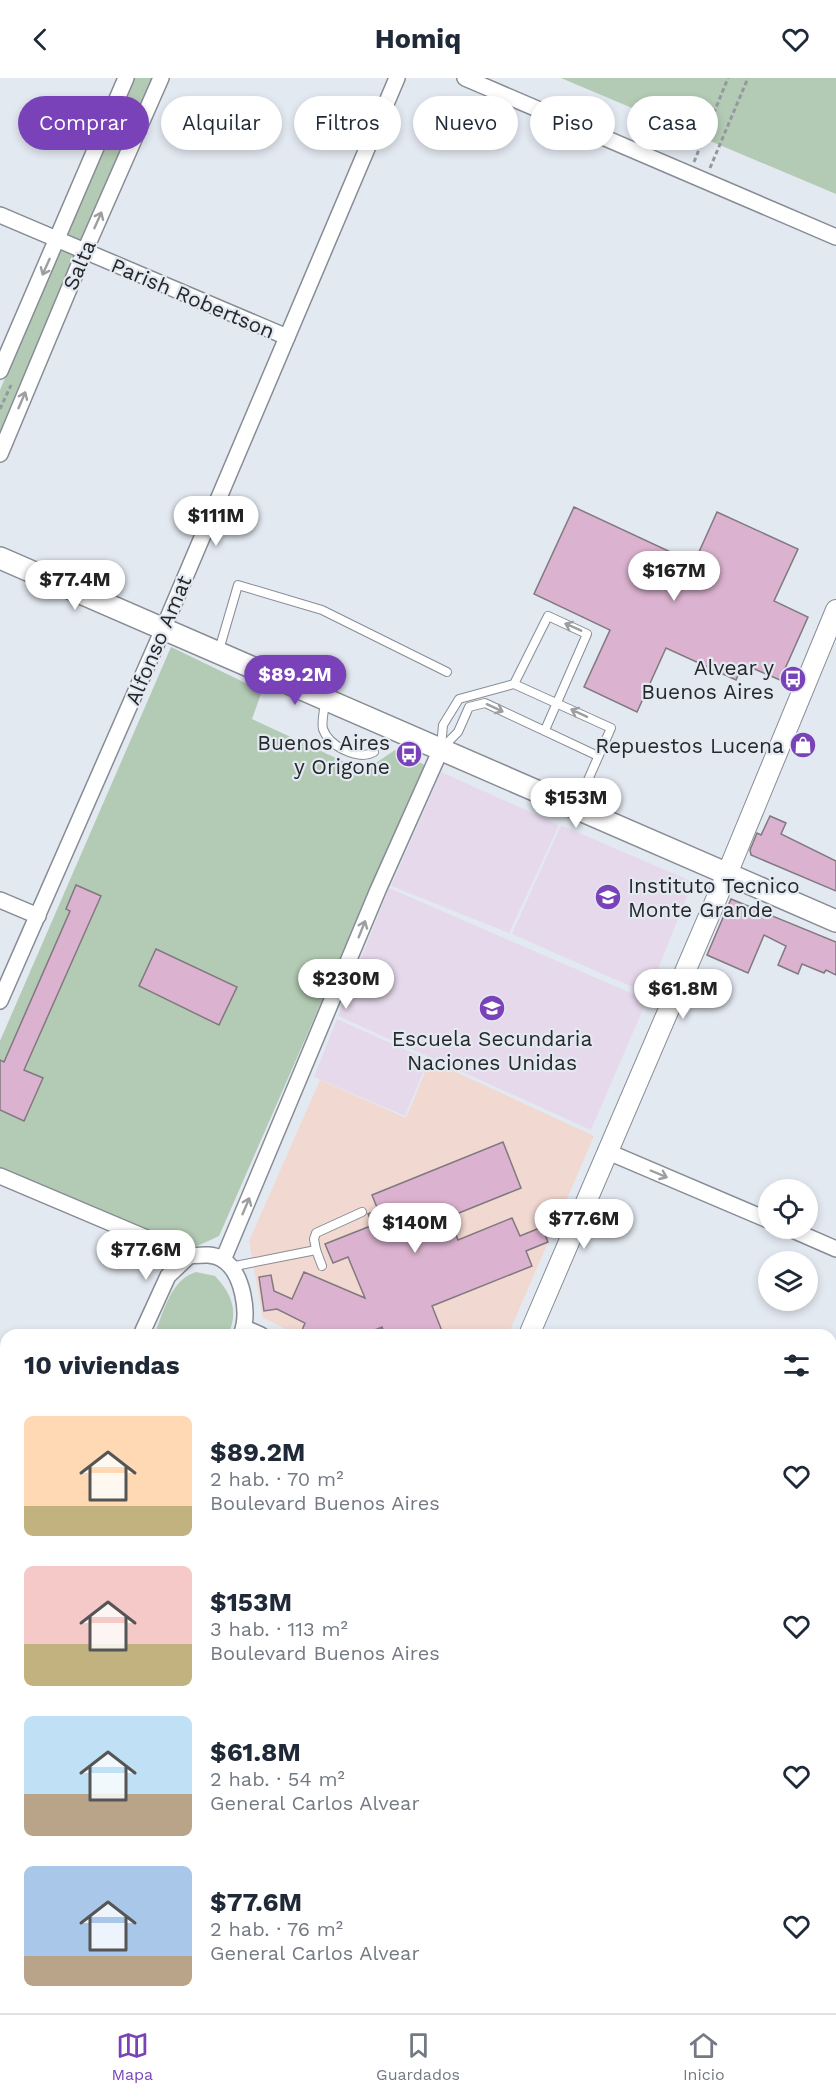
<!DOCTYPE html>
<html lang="es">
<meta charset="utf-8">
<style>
:root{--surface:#fff;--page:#f2f2f3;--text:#1f2937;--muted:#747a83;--line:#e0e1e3;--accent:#7a42b9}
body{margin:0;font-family:"Work Sans",sans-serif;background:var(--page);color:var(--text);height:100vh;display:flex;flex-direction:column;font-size:22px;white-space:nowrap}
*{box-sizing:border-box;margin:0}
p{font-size:20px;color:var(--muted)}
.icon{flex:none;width:33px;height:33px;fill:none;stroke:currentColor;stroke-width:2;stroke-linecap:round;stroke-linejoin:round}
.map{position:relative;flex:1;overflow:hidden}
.side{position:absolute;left:0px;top:1251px;width:837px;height:684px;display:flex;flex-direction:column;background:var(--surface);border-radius:18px 18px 0 0;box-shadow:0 3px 9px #0003}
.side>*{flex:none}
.banner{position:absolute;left:18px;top:18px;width:801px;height:54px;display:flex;gap:12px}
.tools{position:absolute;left:758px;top:1101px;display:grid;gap:12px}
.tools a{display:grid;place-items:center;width:60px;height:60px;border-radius:50%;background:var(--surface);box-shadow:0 3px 9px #0003;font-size:30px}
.price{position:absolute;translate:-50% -51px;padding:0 14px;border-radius:21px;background:#fff;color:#222;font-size:20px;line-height:39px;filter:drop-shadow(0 2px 3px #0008)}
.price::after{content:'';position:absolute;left:50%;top:36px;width:18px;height:14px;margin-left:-9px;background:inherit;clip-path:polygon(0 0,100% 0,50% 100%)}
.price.on{background:var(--accent);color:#fff}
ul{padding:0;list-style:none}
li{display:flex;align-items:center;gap:18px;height:150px;padding:0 24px}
li span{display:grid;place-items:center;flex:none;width:168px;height:120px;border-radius:9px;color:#555}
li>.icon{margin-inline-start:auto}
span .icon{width:72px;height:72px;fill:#fffc;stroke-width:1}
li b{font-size:26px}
h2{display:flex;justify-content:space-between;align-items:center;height:72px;padding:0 24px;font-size:26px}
.pill{padding:0 21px;border-radius:27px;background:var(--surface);box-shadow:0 3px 9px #0003;font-size:21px;line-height:54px}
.pill.on{background:var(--accent);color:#fff}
header{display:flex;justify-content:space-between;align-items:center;height:78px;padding:0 24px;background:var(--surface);font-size:27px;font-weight:700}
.menu{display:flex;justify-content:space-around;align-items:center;height:84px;border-top:2px solid var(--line);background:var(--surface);font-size:16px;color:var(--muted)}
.menu a{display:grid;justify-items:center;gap:3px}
.menu .on{color:var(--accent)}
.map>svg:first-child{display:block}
.education{fill:#e7d9ec}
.medical{fill:#f1d8d0}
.green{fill:#b3cab4}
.building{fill:#dbb3d0;stroke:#81797f;stroke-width:1.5}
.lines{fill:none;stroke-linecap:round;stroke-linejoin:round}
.service-casing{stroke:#878c94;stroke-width:10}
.minor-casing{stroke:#878c94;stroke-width:18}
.tertiary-casing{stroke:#878c94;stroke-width:22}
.secondary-casing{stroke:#878c94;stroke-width:24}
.path{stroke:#95999f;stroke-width:3;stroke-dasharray:4.5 3;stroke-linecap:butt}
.service{stroke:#fff;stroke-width:8}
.minor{stroke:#fff;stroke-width:15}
.tertiary{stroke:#fff;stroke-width:20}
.secondary{stroke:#fff;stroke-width:21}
.oneway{stroke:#9d9ea0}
.labels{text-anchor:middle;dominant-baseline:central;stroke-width:4.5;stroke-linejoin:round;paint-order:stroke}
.street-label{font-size:21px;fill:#26282b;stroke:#e3e9f1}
.poi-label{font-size:21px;fill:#26282b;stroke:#e3e9f1;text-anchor:end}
</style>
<header><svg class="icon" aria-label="back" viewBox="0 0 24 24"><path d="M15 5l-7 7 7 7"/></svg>Homiq<svg class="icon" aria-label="heart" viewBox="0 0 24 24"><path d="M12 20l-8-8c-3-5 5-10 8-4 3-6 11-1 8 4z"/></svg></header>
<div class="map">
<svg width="836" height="1935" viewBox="0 0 836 1935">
<rect width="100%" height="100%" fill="#e3e9f1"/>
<g class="education">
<polygon points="441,694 559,747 509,855 391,808"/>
<polygon points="561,747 693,804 648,916 512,856"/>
<polygon points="389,810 647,922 591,1052 338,938"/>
<polygon points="337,941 428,982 405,1038 314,999"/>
</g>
<polygon class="medical" points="430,982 594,1058 508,1257 299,1257 263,1240 249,1163 320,1002 406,1040"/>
<g class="green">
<polygon points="134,0 154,0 0,357 0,312"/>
<polygon points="561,0 836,0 836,116"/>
<polygon points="171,569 262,613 252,641 364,693 395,672 425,687 219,1158 193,1170 0,1090 0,963"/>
<path d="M196 1194 215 1198C232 1216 239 1234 228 1257H154C164 1234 170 1202 196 1194Z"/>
<polygon points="0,1766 6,1768 6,1812 0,1810"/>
</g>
<g class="building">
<polygon points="574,429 694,485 717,434 798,471 774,523 808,539 780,602 743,586 736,602 666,570 637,634 584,609 610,552 534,516"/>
<polygon points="770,738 786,745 781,756 836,783 836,813 751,777 750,772 757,755 761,757"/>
<polygon points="76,807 101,818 24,992 43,1000 24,1043 0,1032 0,982 4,984 70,833 66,831"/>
<polygon points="731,821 836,864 836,897 826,892 824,895 802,886 798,896 778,887 786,868 764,857 748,895 707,877"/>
<polygon points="156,871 237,909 219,947 139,908"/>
<polygon points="503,1064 521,1110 449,1139 458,1162 512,1140 520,1158 542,1149 548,1164 526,1173 532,1188 432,1228 442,1253 432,1257 396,1257 394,1252 385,1256 382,1249 362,1257 300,1257 305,1245 277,1231 264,1233 259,1199 271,1197 274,1213 292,1221 304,1194 365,1220 348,1179 333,1185 325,1166 373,1147 368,1136 378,1132 372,1117"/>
</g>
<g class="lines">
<defs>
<g id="service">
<polyline points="219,572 238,507 322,532 447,594"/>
<polyline points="514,606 548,538 587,556 545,652"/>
<path d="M325 622C325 630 321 643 323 651 329 668 358 683 374 674"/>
<polyline points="441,669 443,647 459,621 514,606 611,650 576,729"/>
<polyline points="442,670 458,654 469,629 485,625 598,678"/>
<polyline points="316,1172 322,1188"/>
<polyline points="230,1189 316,1172 314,1161 316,1155 362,1134"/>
</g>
<g id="minor">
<polyline points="465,0 836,159"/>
<polyline points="0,137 287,259"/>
<polyline points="0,293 126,0"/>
<polyline points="0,376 84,175 161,0"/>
<polyline points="0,822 38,838"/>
<polyline points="0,923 164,549 397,0"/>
<polyline points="606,1073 768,1142"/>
<path d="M0 1098 189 1178C201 1177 212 1175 222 1181 243 1194 250 1236 241 1257"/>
<polyline points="788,1150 836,1171"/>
<polyline points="223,1182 378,812 441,671"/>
<polyline points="245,1250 261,1257"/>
<polyline points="141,1257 168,1198 189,1178"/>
<polyline points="831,1314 836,1302"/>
<polyline points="831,1505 836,1507"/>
<polyline points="0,1549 6,1552"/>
<polyline points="0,1760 6,1762"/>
<polyline points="831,1839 836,1842"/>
<polyline points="564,1935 566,1929"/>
</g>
<polyline id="tertiary" points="529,1257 727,796 836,532"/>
<g id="secondary">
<polyline points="0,480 836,843"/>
<polyline points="0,1826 6,1829"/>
<polyline points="239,1929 253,1935"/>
</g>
</defs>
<use href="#service" class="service-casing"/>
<use href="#minor" class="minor-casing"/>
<use href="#tertiary" class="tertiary-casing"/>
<use href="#secondary" class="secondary-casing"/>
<g class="path">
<polyline points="694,84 728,0"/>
<polyline points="710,90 748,0"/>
<polyline points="0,331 11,307"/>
</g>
<use href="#service" class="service"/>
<use href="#minor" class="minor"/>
<use href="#tertiary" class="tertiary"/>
<use href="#secondary" class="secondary"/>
</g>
<defs><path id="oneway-shaft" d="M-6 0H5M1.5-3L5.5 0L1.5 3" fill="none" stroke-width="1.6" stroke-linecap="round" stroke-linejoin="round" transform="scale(1.5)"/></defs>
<g class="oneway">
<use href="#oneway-shaft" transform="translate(98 142) rotate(-66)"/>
<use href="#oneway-shaft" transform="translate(46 189) rotate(114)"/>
<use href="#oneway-shaft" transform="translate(22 322) rotate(-67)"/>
<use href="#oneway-shaft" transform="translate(573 549) rotate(-156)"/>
<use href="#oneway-shaft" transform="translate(495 630) rotate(25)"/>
<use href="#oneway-shaft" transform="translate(579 635) rotate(-155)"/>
<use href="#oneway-shaft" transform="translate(362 851) rotate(-68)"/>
<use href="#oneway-shaft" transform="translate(659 1096) rotate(23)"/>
<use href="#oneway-shaft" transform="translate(246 1128) rotate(-67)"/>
</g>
<defs>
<symbol id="bus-disc" viewBox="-11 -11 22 22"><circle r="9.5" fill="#7a42b9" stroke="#e3e9f1"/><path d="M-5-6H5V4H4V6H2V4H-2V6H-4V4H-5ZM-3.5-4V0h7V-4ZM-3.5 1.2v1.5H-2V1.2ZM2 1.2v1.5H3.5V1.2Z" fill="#fff"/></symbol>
<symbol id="shop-disc" viewBox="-11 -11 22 22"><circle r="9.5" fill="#7a42b9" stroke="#e3e9f1"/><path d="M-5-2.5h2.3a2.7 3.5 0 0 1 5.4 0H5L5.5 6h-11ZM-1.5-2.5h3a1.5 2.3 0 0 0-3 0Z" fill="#fff"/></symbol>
<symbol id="school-disc" viewBox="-11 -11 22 22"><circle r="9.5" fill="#7a42b9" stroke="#e3e9f1"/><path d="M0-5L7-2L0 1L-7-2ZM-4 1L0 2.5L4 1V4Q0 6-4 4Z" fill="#fff"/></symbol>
</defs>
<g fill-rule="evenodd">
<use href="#bus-disc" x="778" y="586" width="30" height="30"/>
<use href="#shop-disc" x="788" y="652" width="30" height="30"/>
<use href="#bus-disc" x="394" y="661" width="30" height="30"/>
<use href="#school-disc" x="593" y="804" width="30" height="30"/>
<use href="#school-disc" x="477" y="915" width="30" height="30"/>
</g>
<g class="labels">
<g class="street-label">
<text transform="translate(79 187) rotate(-67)">Salta</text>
<text transform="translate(193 220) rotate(23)">Parish Robertson</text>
<text transform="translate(158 562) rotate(-67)">Alfonso Amat</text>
</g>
<g class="poi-label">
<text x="774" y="589">Alvear y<tspan x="774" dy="24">Buenos Aires</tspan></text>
<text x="390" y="664">Buenos Aires<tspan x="390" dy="24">y Origone</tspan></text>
<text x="784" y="667">Repuestos Lucena</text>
<text x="628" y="807" text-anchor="start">Instituto Tecnico<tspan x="628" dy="24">Monte Grande</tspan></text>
<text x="492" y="960" text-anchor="middle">Escuela Secundaria<tspan x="492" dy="24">Naciones Unidas</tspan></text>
</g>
</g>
</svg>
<div class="tools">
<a><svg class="icon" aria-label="locate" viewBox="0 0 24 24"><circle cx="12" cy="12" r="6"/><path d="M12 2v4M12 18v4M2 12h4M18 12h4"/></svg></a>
<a><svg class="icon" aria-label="layers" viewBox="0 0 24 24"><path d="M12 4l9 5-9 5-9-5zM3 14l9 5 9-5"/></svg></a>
</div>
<b class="price" style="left:216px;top:469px">$111M</b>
<b class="price" style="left:674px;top:524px">$167M</b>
<b class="price" style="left:75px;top:533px">$77.4M</b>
<b class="price on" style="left:295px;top:628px">$89.2M</b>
<b class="price" style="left:576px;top:751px">$153M</b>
<b class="price" style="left:346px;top:932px">$230M</b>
<b class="price" style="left:683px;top:942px">$61.8M</b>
<b class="price" style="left:584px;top:1172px">$77.6M</b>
<b class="price" style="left:415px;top:1176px">$140M</b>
<b class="price" style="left:146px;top:1203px">$77.6M</b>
<div class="banner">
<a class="pill on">Comprar</a>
<a class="pill">Alquilar</a>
<a class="pill">Filtros</a>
<a class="pill">Nuevo</a>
<a class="pill">Piso</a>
<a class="pill">Casa</a>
</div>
<section class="side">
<h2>10 viviendas<svg class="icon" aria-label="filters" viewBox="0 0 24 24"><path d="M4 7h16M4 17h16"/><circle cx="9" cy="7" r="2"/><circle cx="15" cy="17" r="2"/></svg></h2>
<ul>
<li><span style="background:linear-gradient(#ffd9b3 75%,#c2b280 0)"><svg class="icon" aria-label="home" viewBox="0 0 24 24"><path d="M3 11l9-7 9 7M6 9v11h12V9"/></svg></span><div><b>$89.2M</b><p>2 hab. · 70 m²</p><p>Boulevard Buenos Aires</p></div><svg class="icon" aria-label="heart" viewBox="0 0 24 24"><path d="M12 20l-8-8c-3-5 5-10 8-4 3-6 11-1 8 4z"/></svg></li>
<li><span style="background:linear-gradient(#f6c9c9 65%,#c2b280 0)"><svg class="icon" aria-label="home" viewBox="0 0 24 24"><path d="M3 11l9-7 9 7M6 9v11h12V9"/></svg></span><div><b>$153M</b><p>3 hab. · 113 m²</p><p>Boulevard Buenos Aires</p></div><svg class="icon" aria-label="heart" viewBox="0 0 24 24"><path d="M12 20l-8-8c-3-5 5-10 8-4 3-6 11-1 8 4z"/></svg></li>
<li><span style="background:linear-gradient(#bfe0f5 65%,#b9a48a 0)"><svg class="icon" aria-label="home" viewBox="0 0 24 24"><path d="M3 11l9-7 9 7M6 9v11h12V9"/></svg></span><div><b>$61.8M</b><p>2 hab. · 54 m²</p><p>General Carlos Alvear</p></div><svg class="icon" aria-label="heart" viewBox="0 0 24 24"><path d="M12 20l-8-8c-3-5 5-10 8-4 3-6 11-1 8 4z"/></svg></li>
<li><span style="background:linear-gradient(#a9c7e8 75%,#b9a48a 0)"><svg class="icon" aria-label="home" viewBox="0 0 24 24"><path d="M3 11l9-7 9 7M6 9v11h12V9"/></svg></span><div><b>$77.6M</b><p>2 hab. · 76 m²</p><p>General Carlos Alvear</p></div><svg class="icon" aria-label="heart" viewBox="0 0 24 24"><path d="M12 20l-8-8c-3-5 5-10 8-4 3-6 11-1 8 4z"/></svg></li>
</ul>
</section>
</div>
<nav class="menu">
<a class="on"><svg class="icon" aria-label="map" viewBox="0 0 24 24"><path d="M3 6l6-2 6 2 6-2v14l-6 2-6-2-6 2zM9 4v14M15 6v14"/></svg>Mapa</a>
<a><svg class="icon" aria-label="saved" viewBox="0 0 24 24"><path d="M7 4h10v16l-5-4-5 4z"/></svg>Guardados</a>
<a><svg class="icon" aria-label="home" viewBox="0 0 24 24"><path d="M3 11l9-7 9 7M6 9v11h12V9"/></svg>Inicio</a>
</nav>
